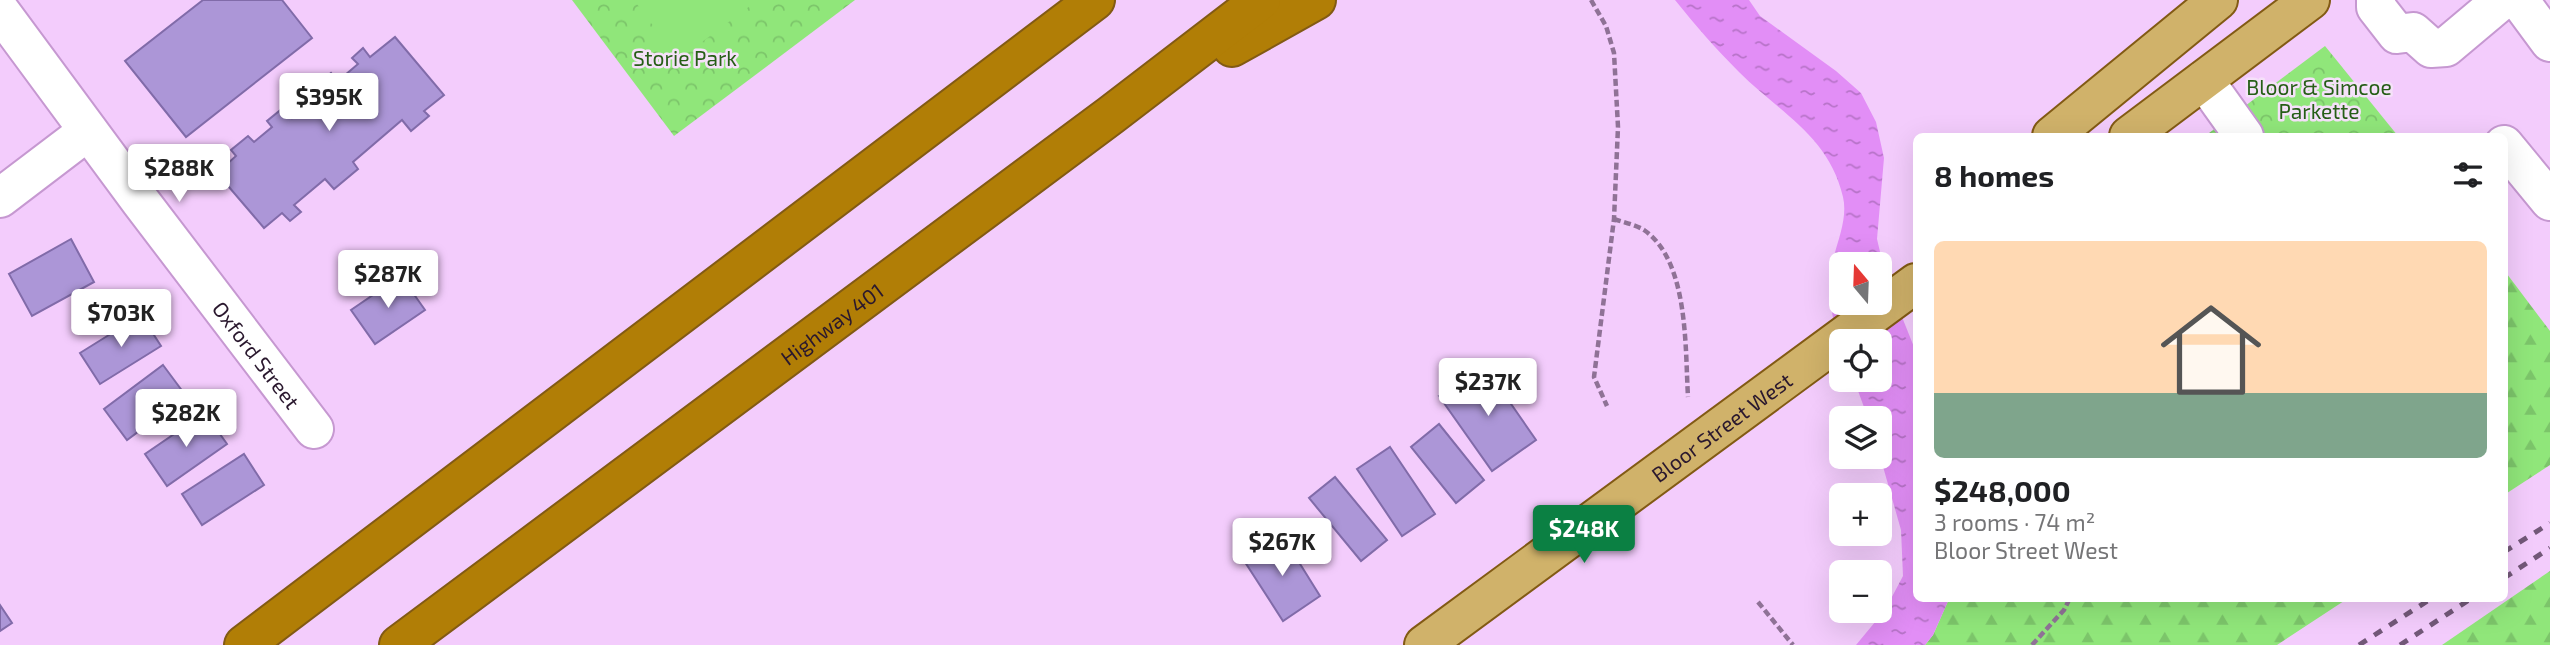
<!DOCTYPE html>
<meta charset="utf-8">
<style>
:root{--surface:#fff;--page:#f2f2f2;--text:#202124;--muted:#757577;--accent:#0b8043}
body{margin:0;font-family:"Exo 2",sans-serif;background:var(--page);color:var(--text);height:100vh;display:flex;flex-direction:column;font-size:26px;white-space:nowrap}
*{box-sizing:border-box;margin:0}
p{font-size:23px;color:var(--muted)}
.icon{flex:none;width:38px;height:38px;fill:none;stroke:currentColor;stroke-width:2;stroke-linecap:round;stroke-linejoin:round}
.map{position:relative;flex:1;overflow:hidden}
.drawer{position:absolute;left:1913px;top:133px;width:595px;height:469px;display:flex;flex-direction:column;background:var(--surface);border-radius:10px;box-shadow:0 7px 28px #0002}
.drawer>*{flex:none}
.needle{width:46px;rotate:341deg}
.fabs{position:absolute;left:1829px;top:252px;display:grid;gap:14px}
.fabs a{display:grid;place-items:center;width:63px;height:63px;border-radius:10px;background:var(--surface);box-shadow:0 7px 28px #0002;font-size:35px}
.price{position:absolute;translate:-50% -60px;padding:0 16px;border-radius:7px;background:#fff;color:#222;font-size:23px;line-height:46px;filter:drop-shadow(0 2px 4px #0008)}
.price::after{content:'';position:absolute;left:50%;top:42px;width:21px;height:16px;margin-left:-10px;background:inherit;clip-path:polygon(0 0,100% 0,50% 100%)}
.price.current{background:var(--accent);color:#fff}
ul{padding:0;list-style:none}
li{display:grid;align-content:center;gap:14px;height:371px;padding:0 21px}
li span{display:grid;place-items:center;height:217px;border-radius:10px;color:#555}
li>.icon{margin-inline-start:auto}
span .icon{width:126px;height:126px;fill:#fffc;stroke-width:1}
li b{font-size:30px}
h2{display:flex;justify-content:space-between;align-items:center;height:84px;padding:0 21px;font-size:30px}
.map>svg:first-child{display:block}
.forest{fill:url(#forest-firs)}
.park{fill:url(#park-crowns)}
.pitch{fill:#90e67a}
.water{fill:url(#water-ripples);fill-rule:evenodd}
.building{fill:#ac96d7;stroke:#816ba9;stroke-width:2}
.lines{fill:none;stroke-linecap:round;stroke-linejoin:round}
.minor-casing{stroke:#c698d1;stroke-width:42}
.major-casing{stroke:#825a14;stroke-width:42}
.highway-casing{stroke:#825a14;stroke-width:42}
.path{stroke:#8f7296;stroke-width:4.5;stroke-dasharray:7 3.5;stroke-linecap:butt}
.minor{stroke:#fff;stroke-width:38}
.major{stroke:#d0b26a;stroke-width:38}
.highway{stroke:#b17e06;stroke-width:38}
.rail{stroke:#725878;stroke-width:5;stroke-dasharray:9 9;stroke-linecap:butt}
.labels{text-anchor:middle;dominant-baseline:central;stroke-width:5;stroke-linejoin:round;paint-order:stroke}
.park-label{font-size:21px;fill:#265e16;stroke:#f5e1f9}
.street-label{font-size:21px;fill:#2a182e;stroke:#f5e1f9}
</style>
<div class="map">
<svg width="2550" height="645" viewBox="0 0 2550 645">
<defs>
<pattern id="forest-firs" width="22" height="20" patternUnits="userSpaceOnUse" patternTransform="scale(1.75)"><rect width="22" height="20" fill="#90e67a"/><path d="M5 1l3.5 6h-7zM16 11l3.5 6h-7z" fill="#7cc56a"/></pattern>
<pattern id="park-crowns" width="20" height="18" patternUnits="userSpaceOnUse" patternTransform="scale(1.75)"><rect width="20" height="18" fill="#90e67a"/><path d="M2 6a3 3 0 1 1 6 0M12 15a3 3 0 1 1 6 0" fill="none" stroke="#7cc56a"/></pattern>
<pattern id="water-ripples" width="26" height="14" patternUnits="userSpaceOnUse" patternTransform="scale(1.75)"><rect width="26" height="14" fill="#e28ef6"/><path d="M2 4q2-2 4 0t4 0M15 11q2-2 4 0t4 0" fill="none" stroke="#b773c8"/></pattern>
</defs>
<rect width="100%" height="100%" fill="#f3ccfc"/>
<g class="forest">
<polygon points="2504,270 2550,331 2550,465 2504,495"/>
<polygon points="2550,571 2550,645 2442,645"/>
<polygon points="1949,599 2347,599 2277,645 1925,645 1933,635"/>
</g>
<g class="park">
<polygon points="572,0 855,0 674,136"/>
<polygon points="2325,46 2398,136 2205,136"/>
</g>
<polygon class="pitch" points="634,0 758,0 686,54 671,50"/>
<path class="water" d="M1675 0H1749L1760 16 1836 71 1861 93 1876 122 1884 158 1877 239 1886 277 1916 352V598L1949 599 1933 635 1925 645H1856L1885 610 1903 576 1901 530 1880 456V418H1868L1854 380H1880V341H1841V344C1833 323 1828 300 1830 276 1832 251 1849 223 1843 197 1829 136 1780 113 1739 72 1717 50 1695 25 1675 0ZM1841 264H1880V303H1841Z"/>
<g class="building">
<polygon points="203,0 282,0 312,38 186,137 125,61"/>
<polygon points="395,37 444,95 424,111 429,116 411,131 402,120 353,162 358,169 334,189 325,179 294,205 301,212 290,221 282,213 264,228 217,173 236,156 231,150 248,136 254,142 272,127 267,121 283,108 292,118 323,92 317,85 331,73 338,81 358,64 352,58 363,48 370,57"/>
<polygon points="71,239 94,282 32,316 9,274"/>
<polygon points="401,276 425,310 375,344 351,310"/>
<polygon points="141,315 161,346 100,384 80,353"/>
<polygon points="163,365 186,396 127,440 104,409"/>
<polygon points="1484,365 1536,440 1492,471 1439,396"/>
<polygon points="205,413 227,444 167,486 145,454"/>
<polygon points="1439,424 1484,480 1456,503 1411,447"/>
<polygon points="1390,447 1435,514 1402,536 1357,469"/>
<polygon points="244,454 264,485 202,525 182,494"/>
<polygon points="1335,477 1387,540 1361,561 1309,498"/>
<polygon points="1282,535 1320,596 1283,621 1243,559"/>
<polygon points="0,605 12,623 0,631"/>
</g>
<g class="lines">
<defs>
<g id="minor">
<polyline points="2376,0 2376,7 2397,34 2413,32 2431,48 2446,47 2502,0"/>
<polyline points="2519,0 2550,42"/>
<path id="s1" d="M0 11 141 202 314 429"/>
<polyline points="2204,80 2244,136"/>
<polyline points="2504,145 2550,201"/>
<polyline points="0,198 88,131"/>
</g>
<g id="major">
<polyline points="2052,136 2218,0"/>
<polyline points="2129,136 2310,0"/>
<path id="s2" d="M1424 645 1916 283"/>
</g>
<g id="highway">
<polyline points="1232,47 1316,0"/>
<polyline points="244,645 1095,0"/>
<path id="s3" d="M399 645 1111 115 1261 0"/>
</g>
</defs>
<use href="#minor" class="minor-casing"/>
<use href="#major" class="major-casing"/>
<use href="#highway" class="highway-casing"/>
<g class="path">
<polyline points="1591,0 1606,26 1614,53 1618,127 1614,219 1594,377 1607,406"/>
<path d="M1614 219C1623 222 1636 225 1644 230 1689 261 1685 348 1688 397"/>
<polyline points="1758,602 1793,645"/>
<polyline points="2032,645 2064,610 2070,598"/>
</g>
<use href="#minor" class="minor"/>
<use href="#major" class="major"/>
<use href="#highway" class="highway"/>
<g class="rail">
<polyline points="2504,552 2550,523"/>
<polyline points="2504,578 2550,548"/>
<polyline points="2359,645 2432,598"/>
<polyline points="2400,645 2472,598"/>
</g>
</g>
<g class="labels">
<g class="park-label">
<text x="685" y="57">Storie Park</text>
<text x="2319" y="86">Bloor &amp; Simcoe<tspan x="2319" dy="24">Parkette</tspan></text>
</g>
<g class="street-label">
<text stroke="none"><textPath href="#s3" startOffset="539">Highway 401</textPath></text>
<text stroke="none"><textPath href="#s1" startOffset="429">Oxford Street</textPath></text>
<text stroke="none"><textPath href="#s2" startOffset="369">Bloor Street West</textPath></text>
</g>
</g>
</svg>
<div class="fabs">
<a><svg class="needle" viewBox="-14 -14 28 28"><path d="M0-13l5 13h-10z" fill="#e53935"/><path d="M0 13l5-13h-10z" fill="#757577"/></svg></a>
<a><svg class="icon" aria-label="locate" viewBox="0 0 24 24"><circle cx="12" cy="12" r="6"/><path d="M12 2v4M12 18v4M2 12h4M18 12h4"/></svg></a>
<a><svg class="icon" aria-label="layers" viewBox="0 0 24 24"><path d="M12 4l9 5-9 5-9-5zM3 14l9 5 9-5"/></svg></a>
<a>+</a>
<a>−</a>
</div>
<b class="price" style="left:329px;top:133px">$395K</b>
<b class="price" style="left:179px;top:204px">$288K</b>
<b class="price" style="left:388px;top:310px">$287K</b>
<b class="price" style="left:121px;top:349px">$703K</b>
<b class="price" style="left:1488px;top:418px">$237K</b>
<b class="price" style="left:186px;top:449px">$282K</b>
<b class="price current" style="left:1584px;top:565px">$248K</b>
<b class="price" style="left:1282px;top:578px">$267K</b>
<section class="drawer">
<h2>8 homes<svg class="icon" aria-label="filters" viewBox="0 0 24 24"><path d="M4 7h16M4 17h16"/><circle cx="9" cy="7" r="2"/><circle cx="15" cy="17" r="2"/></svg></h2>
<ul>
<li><span style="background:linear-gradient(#ffd9b3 70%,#7fa58c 0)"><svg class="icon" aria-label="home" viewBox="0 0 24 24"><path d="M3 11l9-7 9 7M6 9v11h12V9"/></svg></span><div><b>$248,000</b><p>3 rooms · 74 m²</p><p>Bloor Street West</p></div></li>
</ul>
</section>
</div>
